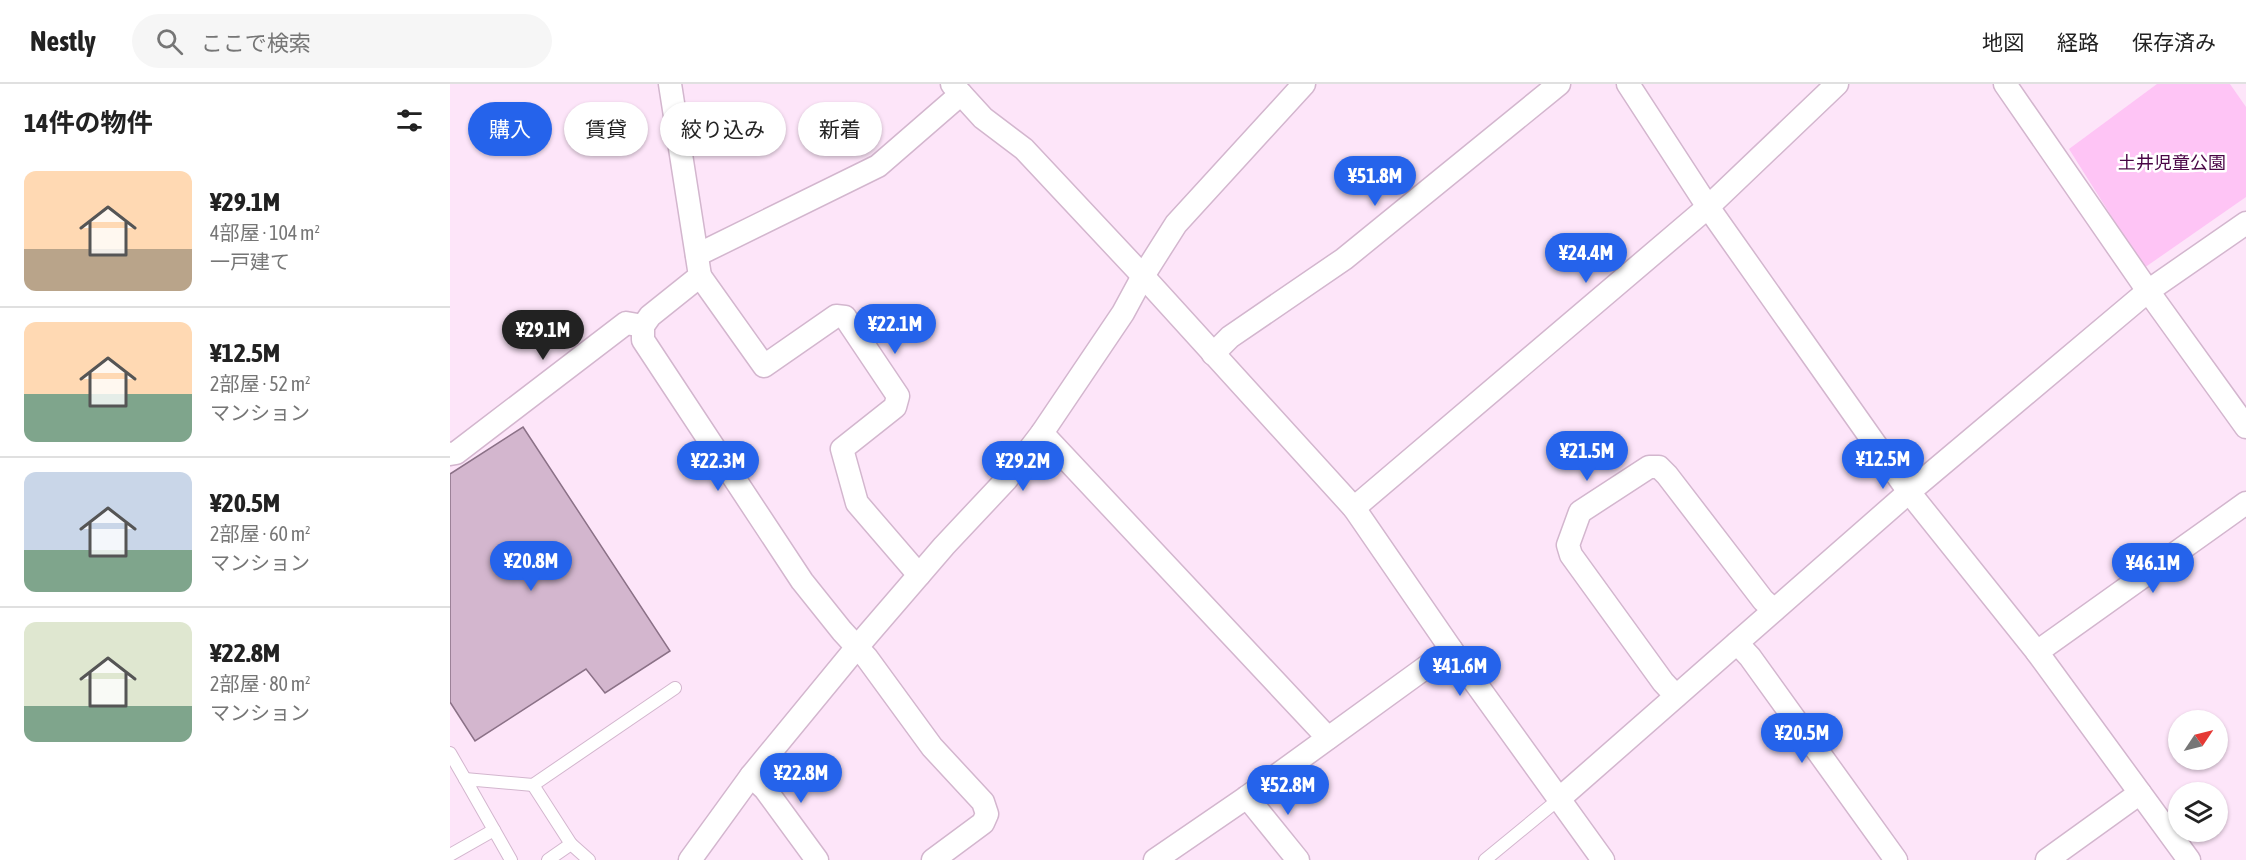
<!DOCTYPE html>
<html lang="ja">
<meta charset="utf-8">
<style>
:root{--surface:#fff;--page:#f6f6f6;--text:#222;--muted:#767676;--line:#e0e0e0;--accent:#2563eb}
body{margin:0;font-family:"Asap Condensed","Noto Sans JP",sans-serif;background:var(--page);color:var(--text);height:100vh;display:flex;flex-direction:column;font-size:22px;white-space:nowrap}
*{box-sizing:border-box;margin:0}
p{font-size:20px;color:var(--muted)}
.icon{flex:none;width:33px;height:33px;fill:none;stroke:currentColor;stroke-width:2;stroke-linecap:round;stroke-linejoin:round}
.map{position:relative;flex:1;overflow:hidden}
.side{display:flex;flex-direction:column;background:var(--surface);width:450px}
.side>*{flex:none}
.guide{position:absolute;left:18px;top:18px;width:570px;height:54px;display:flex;gap:12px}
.needle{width:39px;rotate:55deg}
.buttons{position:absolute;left:1718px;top:626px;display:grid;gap:12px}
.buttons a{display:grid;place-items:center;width:60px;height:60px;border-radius:50%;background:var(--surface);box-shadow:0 2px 4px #0004;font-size:30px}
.price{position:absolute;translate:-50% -51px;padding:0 14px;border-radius:21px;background:var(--accent);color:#fff;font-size:20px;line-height:39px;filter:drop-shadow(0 2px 3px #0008)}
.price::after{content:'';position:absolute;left:50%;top:36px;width:18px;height:14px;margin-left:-9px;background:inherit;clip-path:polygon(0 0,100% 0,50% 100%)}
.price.selected{background:#222;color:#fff}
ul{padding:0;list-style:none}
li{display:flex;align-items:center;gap:18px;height:150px;padding:0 24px}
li+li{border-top:2px solid var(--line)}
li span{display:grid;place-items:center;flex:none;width:168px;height:120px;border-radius:12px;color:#555}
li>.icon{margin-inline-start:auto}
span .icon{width:72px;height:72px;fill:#fffc;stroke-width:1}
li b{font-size:26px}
h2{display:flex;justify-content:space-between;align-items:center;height:72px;padding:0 24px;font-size:26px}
.pill{padding:0 21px;border-radius:27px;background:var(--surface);box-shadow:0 2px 4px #0004;font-size:21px;line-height:54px}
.pill.selected{background:var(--accent);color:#fff}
header{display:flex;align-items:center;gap:36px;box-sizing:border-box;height:84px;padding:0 30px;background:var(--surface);border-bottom:2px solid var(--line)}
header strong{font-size:28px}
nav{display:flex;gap:33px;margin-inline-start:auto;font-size:21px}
.search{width:420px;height:54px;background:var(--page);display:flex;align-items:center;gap:15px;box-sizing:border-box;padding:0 21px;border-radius:33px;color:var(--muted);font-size:22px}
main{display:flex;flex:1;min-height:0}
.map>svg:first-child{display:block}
.green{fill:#fec4f5}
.building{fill:#d3b6ce;stroke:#8b7187;stroke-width:1.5}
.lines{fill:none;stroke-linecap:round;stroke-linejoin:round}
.service-casing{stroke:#d3b6ce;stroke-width:14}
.minor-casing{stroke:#d3b6ce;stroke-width:25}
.service{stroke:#fff;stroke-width:12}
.minor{stroke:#fff;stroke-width:22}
.labels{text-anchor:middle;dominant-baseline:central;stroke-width:5;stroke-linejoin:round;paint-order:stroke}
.park-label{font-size:18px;fill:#4a0646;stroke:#fff}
</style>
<header>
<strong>Nestly</strong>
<div class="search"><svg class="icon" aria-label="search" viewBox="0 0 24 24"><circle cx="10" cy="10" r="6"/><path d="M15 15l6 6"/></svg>ここで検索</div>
<nav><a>地図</a><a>経路</a><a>保存済み</a></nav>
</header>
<main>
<section class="side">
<h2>14件の物件<svg class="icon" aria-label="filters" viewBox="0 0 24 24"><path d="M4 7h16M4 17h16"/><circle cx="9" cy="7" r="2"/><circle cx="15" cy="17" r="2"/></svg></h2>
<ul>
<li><span style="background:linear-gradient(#ffd9b3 65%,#b9a48a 0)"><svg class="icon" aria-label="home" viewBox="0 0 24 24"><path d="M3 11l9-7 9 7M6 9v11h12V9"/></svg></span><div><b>¥29.1M</b><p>4部屋 · 104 m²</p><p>一戸建て</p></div></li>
<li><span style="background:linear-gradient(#ffd9b3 60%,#7fa58c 0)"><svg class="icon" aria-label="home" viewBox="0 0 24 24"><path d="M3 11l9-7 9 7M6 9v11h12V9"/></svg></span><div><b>¥12.5M</b><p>2部屋 · 52 m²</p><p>マンション</p></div></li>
<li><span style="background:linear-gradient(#c9d6e8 65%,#7fa58c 0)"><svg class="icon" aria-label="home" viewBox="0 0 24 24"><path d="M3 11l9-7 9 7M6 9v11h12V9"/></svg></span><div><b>¥20.5M</b><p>2部屋 · 60 m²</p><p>マンション</p></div></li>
<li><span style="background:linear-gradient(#dfe7d0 70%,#7fa58c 0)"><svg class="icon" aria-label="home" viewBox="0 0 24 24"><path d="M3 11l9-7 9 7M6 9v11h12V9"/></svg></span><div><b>¥22.8M</b><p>2部屋 · 80 m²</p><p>マンション</p></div></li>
</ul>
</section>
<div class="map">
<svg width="1796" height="776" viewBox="0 0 1796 776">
<rect width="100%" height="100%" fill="#fde5f9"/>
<polygon class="green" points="1707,0 1780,0 1796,23 1796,113 1694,184 1619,65"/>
<polygon class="building" points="73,343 220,567 155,609 136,585 25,657 0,618 0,390"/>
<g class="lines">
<defs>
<g id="service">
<polyline points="0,669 15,695"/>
<polyline points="44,746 61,776"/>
<polyline points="121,760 83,701 225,604"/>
<polyline points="0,771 44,746 15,695 83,701"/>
<polyline points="98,776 121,760 139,776"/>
<polyline points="1035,776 1109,715"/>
</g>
<g id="minor">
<polyline points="220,0 250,192 200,232 193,242 193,256 352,497 392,547 417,574 482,663 533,718 537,730 533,739 483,776"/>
<polyline points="502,0 533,34 574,65 693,192 904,424 1001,565 1153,776"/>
<polyline points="1178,0 1258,123 1459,408 1587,568 1739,776"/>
<polyline points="1555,0 1698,207 1796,343"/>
<polyline points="247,171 428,82 511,10"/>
<polyline points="250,192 314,282 386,232 395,233 448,312 445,323 392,365 407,419 469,491"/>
<polyline points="763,270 780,253 894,175 1109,0"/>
<polyline points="592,349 878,654"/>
<polyline points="0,370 6,369 176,239 193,242"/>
<polyline points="904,424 1258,123 1387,0"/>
<polyline points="1287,559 1300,573 1446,776"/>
<polyline points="1587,568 1796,419"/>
<polyline points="1226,612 1213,598 1121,471 1118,461 1130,428 1199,383 1209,383 1217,391 1313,516 1324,526"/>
<polyline points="301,692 315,705 367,776"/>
<polyline points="797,713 848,776"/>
<polyline points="1109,715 1459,408 1698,207 1796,139"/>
<polyline points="240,776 301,692 407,563 494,462 556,396 592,349 673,229 693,192 726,140 854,0"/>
<polyline points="705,776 797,713 1001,565"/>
<polyline points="1597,776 1690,709"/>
</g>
</defs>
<use href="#service" class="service-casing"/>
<use href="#minor" class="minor-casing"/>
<use href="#service" class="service"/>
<use href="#minor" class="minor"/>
</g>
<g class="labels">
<g class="park-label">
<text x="1722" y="78">土井児童公園</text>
</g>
</g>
</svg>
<div class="buttons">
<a><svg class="needle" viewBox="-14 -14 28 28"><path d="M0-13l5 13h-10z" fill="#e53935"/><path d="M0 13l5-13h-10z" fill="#767676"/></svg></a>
<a><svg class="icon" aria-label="layers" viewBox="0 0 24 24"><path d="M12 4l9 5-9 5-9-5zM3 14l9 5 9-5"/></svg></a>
</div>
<b class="price" style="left:925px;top:123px">¥51.8M</b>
<b class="price" style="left:1136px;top:200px">¥24.4M</b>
<b class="price" style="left:445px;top:271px">¥22.1M</b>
<b class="price selected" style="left:93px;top:277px">¥29.1M</b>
<b class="price" style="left:1137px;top:398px">¥21.5M</b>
<b class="price" style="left:1433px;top:406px">¥12.5M</b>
<b class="price" style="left:268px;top:408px">¥22.3M</b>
<b class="price" style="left:573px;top:408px">¥29.2M</b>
<b class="price" style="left:81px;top:508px">¥20.8M</b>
<b class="price" style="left:1703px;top:510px">¥46.1M</b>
<b class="price" style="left:1010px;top:613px">¥41.6M</b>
<b class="price" style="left:1352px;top:680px">¥20.5M</b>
<b class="price" style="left:351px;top:720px">¥22.8M</b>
<b class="price" style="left:838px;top:732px">¥52.8M</b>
<div class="guide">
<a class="pill selected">購入</a>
<a class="pill">賃貸</a>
<a class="pill">絞り込み</a>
<a class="pill">新着</a>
</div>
</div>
</main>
